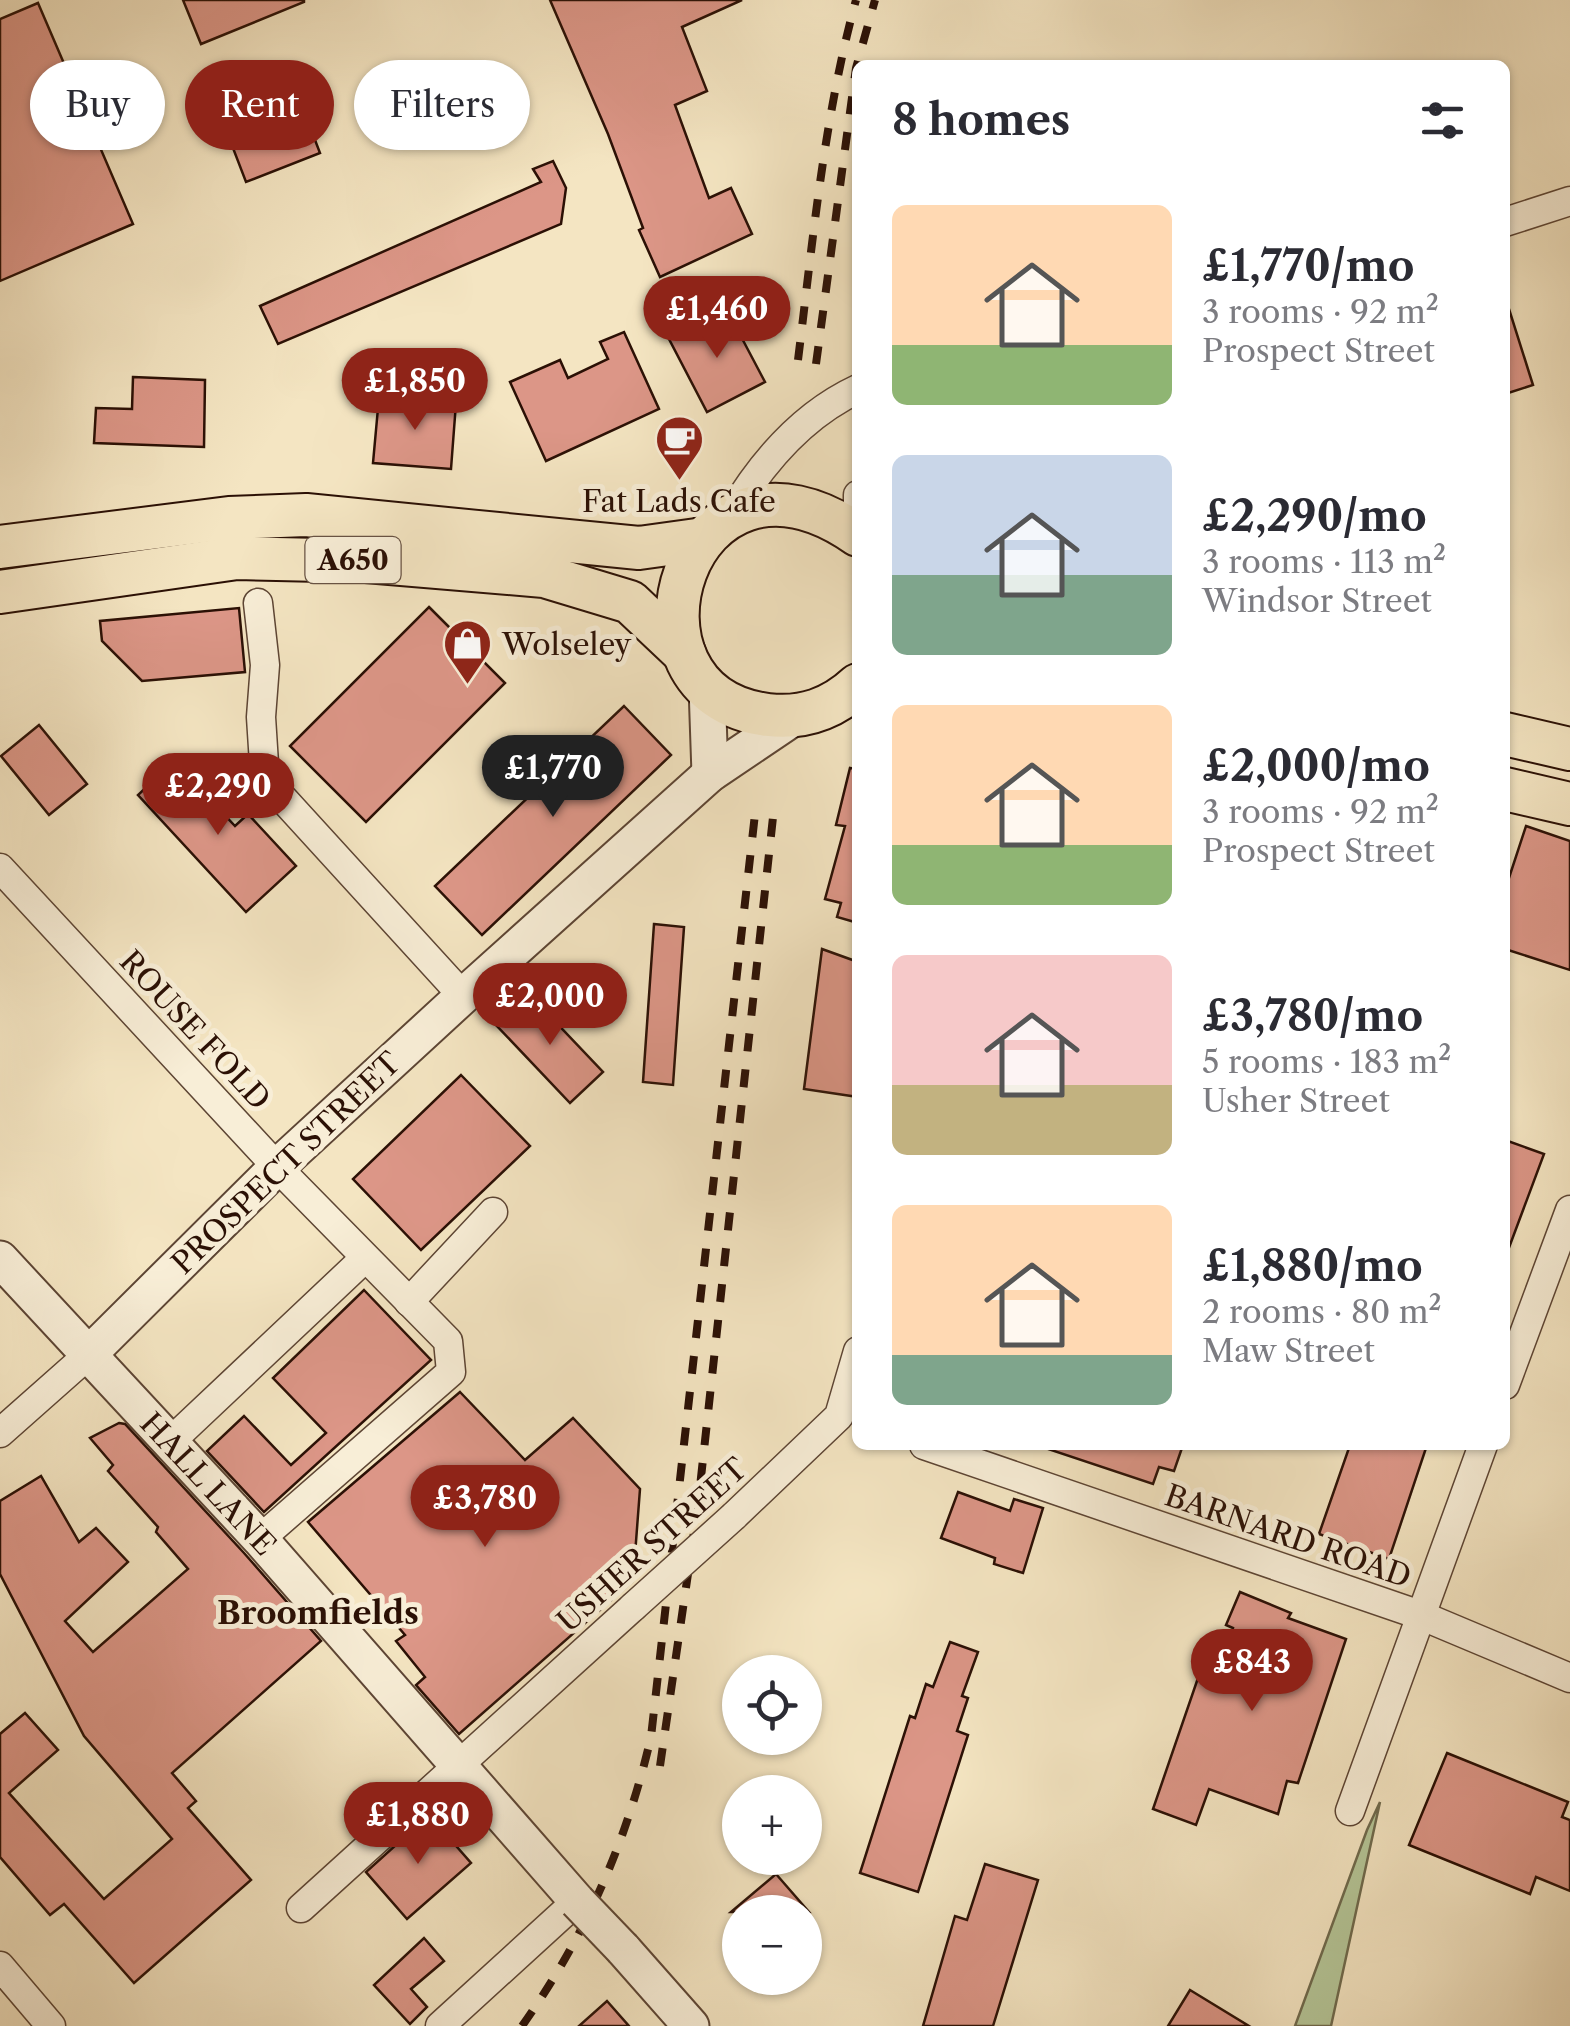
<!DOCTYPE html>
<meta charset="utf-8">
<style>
:root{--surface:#fff;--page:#f7f7f7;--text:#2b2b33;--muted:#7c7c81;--accent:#8f2418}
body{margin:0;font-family:"Libre Caslon Text",serif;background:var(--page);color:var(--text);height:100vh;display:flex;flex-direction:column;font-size:38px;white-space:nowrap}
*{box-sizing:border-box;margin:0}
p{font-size:32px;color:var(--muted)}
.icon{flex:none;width:55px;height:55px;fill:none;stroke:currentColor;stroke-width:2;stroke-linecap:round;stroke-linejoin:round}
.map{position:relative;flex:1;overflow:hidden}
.details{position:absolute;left:852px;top:60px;width:658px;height:1390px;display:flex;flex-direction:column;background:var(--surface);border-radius:15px;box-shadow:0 2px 8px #0004}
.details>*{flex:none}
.guide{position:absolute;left:30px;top:60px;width:672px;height:90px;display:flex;gap:20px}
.tools{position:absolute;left:722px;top:1655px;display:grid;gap:20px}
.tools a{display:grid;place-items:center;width:100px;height:100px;border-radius:50%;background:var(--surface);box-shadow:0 2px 8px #0004;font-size:50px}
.price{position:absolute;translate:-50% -85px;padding:0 22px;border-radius:35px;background:var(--accent);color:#fff;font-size:32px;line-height:65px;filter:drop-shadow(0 2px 5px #0008)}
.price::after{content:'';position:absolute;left:50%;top:60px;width:30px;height:22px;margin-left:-15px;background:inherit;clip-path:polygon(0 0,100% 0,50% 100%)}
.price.active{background:#222;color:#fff}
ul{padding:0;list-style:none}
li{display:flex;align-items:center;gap:30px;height:250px;padding:0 40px}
li span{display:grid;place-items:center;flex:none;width:280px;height:200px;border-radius:15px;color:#555}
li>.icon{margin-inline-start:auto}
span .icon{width:120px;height:120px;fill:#fffc;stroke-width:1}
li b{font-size:42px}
h2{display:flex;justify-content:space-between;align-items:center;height:120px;padding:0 40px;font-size:42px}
.pill{padding:0 35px;border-radius:45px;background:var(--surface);box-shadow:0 2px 8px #0004;font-size:35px;line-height:90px}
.pill.active{background:var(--accent);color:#fff}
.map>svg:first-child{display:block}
.green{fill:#b5c698;stroke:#706b4e;stroke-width:2.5}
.building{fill:#dc9687;stroke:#2b1005;stroke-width:2.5}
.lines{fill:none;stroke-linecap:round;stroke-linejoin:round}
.minor-casing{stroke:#5d4534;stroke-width:31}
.tertiary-casing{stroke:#5d4534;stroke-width:39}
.primary-casing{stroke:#2b1005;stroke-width:46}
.minor{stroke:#f8eed7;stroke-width:28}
.tertiary{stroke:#f8eed7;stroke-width:35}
.primary{stroke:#f4e5c2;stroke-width:42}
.rail{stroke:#2b1005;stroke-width:8;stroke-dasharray:18 18;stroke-linecap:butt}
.minor-bridge-casing{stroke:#5d4534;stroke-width:31;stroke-linecap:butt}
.tertiary-bridge-casing{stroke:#5d4534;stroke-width:39;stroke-linecap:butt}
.minor-bridge{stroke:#f8eed7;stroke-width:28}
.tertiary-bridge{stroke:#f8eed7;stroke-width:35}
.labels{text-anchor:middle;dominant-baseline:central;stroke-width:10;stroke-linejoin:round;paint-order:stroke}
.shield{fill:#f8eed7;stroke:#685344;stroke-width:2.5}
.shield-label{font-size:28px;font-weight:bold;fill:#2b1005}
.poi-label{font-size:30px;fill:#2b1005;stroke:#f8eed7}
.street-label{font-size:30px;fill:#2b1005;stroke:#f8eed7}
.neighbourhood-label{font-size:32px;font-weight:bold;fill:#2b1005;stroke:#f8eed7}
</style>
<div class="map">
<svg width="1570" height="2026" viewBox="0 0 1570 2026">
<rect width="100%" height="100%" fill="#f4e5c2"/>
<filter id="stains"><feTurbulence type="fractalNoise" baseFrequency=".002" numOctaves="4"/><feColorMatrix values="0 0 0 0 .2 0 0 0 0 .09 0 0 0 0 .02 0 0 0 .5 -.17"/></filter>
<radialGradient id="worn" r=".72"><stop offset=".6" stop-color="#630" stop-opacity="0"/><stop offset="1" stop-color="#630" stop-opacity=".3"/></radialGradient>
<polygon class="green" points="1380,1802 1331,2026 1295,2026 1367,1830"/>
<g class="building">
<polygon points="183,0 304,0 304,2 201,44"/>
<polygon points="550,0 742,0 682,27 707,91 675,105 709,198 731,188 752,234 660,277 639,230 643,228 608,134"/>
<polygon points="38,3 133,224 0,281 0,19"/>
<polygon points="297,93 320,153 246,182 223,122"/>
<polygon points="553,161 566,188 561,224 278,344 260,306 541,182 533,169"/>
<polygon points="1505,309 1509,309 1533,385 1505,394"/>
<polygon points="727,310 765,382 707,412 669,339"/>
<polygon points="624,332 659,409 546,461 510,382 560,360 568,378 608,359 600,342"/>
<polygon points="133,377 205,380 204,447 94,443 96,408 132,409"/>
<polygon points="379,397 456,403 451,469 373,463"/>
<polygon points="429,607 505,683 366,822 290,746"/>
<polygon points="239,608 245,672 142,681 102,641 100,621"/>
<polygon points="624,706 671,755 482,935 435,886"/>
<polygon points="39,725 87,784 49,815 1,756"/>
<polygon points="174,761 235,826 248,814 296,866 246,912 138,795"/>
<polygon points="850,768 858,769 858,923 837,917 841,903 825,899 845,826 836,825"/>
<polygon points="1526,826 1570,841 1570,970 1505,949 1505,890"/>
<polygon points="654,924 684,927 673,1085 643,1082"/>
<polygon points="822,949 858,962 858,1097 804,1089"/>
<polygon points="529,994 603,1072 570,1103 496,1025"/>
<polygon points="461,1075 530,1146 421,1250 353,1179"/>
<polygon points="1505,1140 1544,1154 1507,1253 1505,1252"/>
<polygon points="364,1290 431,1360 264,1512 207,1451 244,1416 291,1465 326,1433 273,1378"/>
<polygon points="460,1392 525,1460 573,1418 640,1489 633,1581 459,1734 416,1685 425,1677 396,1641 405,1635 308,1522"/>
<polygon points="119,1423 125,1424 244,1553 321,1641 172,1773 196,1801 188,1808 251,1880 134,1983 64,1904 50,1915 0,1857 0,1734 25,1713 58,1750 9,1793 104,1899 172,1839 84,1736 0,1574 0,1501 41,1476 79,1542 96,1528 128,1562 65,1621 93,1652 188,1569 156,1532 158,1527 108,1471 113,1465 90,1438"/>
<polygon points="1049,1445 1183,1445 1174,1471 1159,1467 1153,1484 1048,1449"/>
<polygon points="1350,1445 1427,1445 1389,1559 1319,1534"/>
<polygon points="958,1492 1010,1511 1014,1499 1043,1508 1023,1573 994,1564 995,1558 941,1538"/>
<polygon points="1240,1592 1291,1613 1288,1618 1346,1639 1298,1783 1287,1781 1278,1814 1209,1789 1196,1825 1153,1809 1198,1678 1218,1682 1233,1628 1226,1625"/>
<polygon points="950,1642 978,1652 962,1696 968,1698 957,1731 968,1735 918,1892 860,1873 910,1716 915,1718 926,1684 933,1687"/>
<polygon points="1447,1753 1568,1802 1562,1817 1570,1820 1570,1891 1536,1877 1530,1894 1409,1845"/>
<polygon points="429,1815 471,1863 407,1919 366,1872"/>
<polygon points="985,1864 1038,1880 993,2026 923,2026 955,1916 967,1920"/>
<polygon points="776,1874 809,1912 731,1912"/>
<polygon points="424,1938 444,1961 411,1989 427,2007 410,2024 374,1985"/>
<polygon points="1190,1990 1249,2026 1168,2026"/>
<polygon points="607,2001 629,2026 579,2026"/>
</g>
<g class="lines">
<defs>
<g id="minor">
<polyline points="1505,222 1570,201"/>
<polyline points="858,495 858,518"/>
<path d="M730 516C760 465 802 415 858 389"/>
<polyline points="258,603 265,665 261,717 265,779 463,996"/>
<polyline points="0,868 277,1167 448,1341 451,1372 260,1539"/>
<polyline points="409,1302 493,1212"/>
<polyline points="1505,1385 1570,1210"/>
<polyline points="0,1433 88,1355"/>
<polyline points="169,1443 365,1258"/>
<polyline points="924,1445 1420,1615 1570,1678"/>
<polyline points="734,1516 839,1416 858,1351"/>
<polyline points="1350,1811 1483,1445"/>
<polyline points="301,1908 633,1607"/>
<polyline points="0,1966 51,2026"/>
<polyline points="440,2026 577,1901"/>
</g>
<g id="tertiary">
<polyline points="707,687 710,774"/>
<polyline points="0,1259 260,1539 577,1901"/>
<polyline points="88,1355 277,1167 463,996 710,774 793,718"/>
<polyline points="623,1949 691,2026"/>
</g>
<g id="primary">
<path d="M858 535C684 414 602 695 768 715 803 719 832 709 858 685"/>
<polyline points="0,547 229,518 306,515 639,548 704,539"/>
<polyline points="0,592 237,558 366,561 544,576 630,602 684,653"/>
<polyline points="1505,734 1570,749"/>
<polyline points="1505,789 1570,804"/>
</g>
</defs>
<use href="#minor" class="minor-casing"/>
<use href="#tertiary" class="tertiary-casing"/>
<use href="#primary" class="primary-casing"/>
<use href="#minor" class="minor"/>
<use href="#tertiary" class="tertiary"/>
<use href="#primary" class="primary"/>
<g class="rail">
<path d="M798 360C813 239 824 117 856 0"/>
<polyline points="816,364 856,68 875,0"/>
<polyline points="660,1766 698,1505 774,808"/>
<path d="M522 2026C585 1937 626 1844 651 1737L756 805"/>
</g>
<defs>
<polyline id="minor-bridge" points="633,1607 734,1516"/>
<polyline id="tertiary-bridge" points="577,1901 623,1949"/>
</defs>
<use href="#minor-bridge" class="minor-bridge-casing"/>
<use href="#tertiary-bridge" class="tertiary-bridge-casing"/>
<use href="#minor-bridge" class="minor-bridge"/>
<use href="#tertiary-bridge" class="tertiary-bridge"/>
</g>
<defs>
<symbol id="cafe-pin" viewBox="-11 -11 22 30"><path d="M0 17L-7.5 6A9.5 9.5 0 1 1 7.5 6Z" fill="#8f2418" stroke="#f8eed7"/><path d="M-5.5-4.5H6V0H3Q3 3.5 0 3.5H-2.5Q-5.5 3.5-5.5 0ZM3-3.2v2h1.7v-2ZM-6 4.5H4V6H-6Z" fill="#fff"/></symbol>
<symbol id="shop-pin" viewBox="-11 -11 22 30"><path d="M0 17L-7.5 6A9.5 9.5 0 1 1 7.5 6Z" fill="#8f2418" stroke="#f8eed7"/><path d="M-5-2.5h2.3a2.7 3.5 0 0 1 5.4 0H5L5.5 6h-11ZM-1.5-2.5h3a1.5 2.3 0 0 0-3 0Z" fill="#fff"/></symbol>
</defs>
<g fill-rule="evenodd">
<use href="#cafe-pin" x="652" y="412" width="55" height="75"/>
<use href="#shop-pin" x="440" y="616" width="55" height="75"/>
</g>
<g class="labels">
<rect class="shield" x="305.5" y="537" width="95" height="46" rx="8"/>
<g class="shield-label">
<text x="353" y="560">A650</text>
</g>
<g class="poi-label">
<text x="679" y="501">Fat Lads Cafe</text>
<text x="502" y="644" text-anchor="start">Wolseley</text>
</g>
<g class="street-label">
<text transform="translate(195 1030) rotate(47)">ROUSE FOLD</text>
<text transform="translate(286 1163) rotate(-44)">PROSPECT STREET</text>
<text transform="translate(208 1484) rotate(47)">HALL LANE</text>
<text transform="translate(1288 1536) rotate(19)">BARNARD ROAD</text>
<text transform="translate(652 1545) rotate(-42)">USHER STREET</text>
</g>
<g class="neighbourhood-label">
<text x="318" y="1612">Broomfields</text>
</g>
</g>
<rect width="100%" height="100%" filter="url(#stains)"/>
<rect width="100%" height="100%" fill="url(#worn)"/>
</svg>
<div class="tools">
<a><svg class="icon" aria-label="locate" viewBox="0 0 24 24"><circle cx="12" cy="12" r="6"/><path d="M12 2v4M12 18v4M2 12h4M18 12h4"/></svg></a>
<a>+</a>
<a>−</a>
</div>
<b class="price" style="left:717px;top:361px">£1,460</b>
<b class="price" style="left:415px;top:433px">£1,850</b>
<b class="price active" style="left:553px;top:820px">£1,770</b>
<b class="price" style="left:218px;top:838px">£2,290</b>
<b class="price" style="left:550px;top:1048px">£2,000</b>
<b class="price" style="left:485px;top:1550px">£3,780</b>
<b class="price" style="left:1252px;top:1714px">£843</b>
<b class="price" style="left:418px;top:1867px">£1,880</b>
<div class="guide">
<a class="pill">Buy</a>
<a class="pill active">Rent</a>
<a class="pill">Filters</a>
</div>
<section class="details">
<h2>8 homes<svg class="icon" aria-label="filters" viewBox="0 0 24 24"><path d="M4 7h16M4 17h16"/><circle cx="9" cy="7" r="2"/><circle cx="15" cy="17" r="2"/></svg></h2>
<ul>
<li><span style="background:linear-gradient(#ffd9b3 70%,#8fb573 0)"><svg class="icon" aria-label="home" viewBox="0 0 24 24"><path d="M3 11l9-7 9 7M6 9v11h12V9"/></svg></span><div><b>£1,770/mo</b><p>3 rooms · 92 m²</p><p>Prospect Street</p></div></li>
<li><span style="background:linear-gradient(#c9d6e8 60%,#7fa58c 0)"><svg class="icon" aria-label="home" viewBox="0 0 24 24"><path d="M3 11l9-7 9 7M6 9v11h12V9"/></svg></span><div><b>£2,290/mo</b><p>3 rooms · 113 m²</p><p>Windsor Street</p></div></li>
<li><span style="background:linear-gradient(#ffd9b3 70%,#8fb573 0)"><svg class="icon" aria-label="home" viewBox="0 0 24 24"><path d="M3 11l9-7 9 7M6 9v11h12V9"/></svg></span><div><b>£2,000/mo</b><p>3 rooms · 92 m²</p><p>Prospect Street</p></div></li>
<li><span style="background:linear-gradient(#f6c9c9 65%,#c2b280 0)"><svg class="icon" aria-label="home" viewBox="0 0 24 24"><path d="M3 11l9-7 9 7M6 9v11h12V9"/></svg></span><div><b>£3,780/mo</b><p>5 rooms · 183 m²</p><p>Usher Street</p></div></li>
<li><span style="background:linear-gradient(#ffd9b3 75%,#7fa58c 0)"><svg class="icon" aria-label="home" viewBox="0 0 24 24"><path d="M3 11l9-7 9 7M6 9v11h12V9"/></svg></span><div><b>£1,880/mo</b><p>2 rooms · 80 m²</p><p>Maw Street</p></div></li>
</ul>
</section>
</div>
